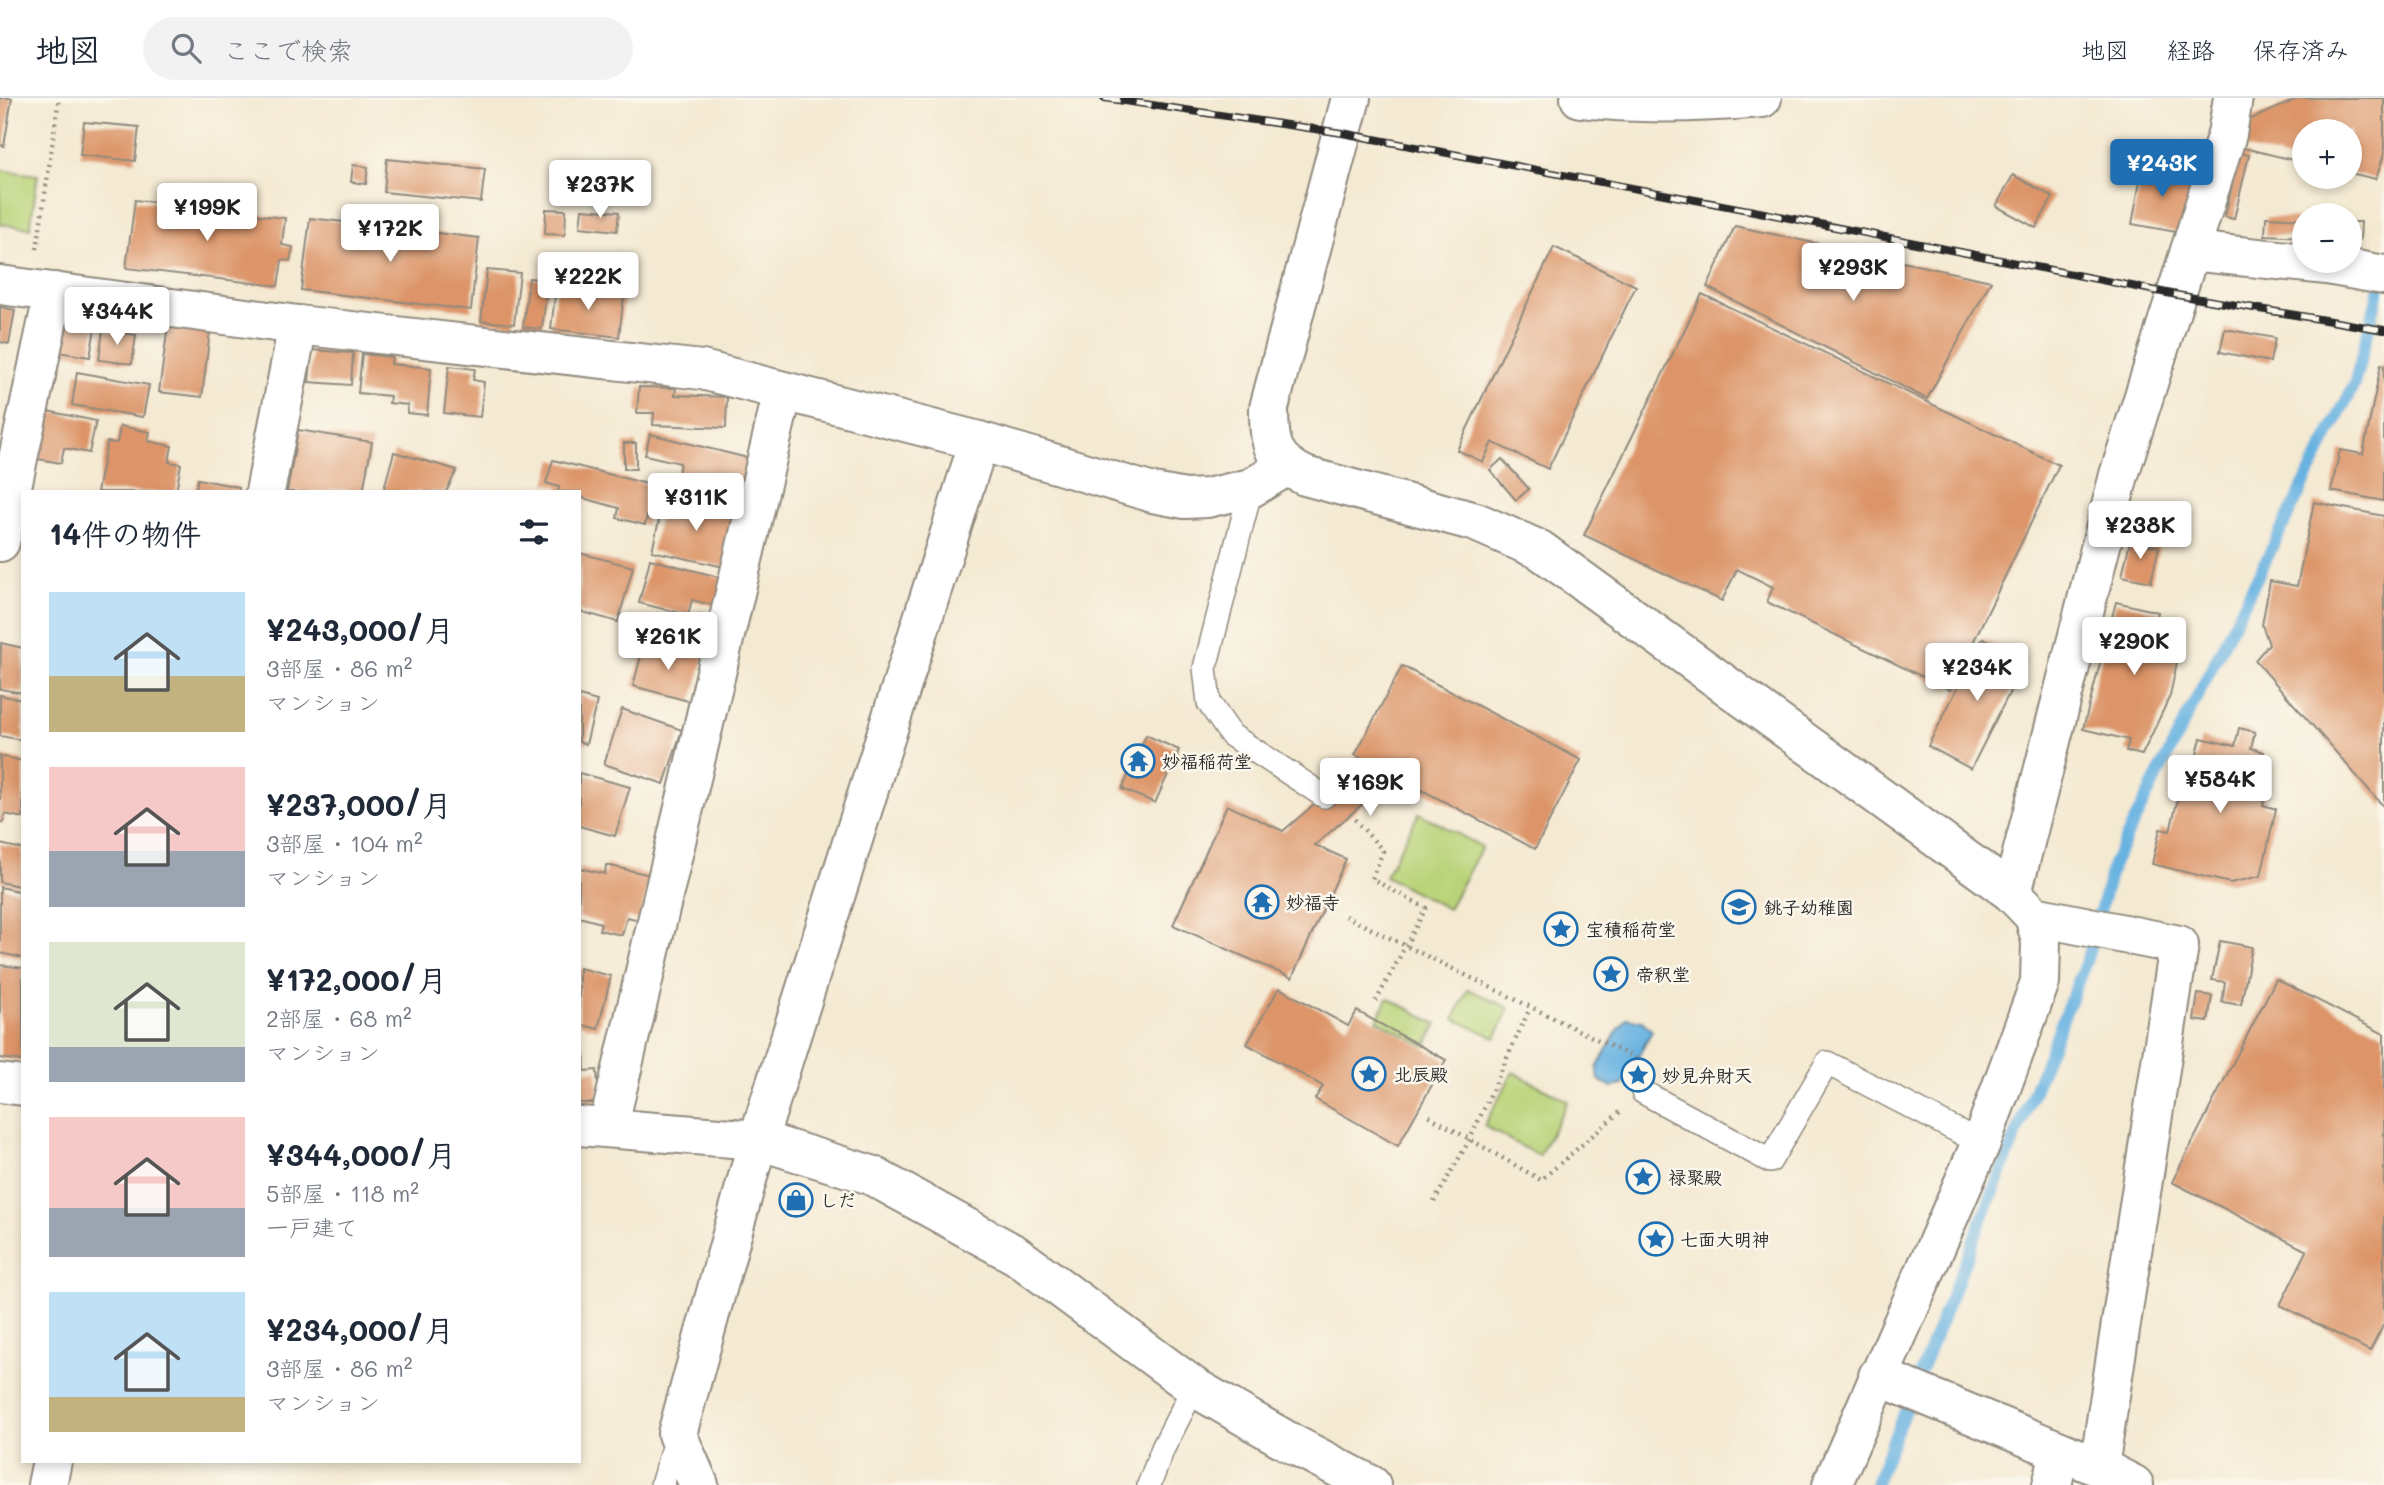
<!DOCTYPE html>
<html lang="ja">
<meta charset="utf-8">
<style>
:root{--surface:#fff;--page:#f2f2f3;--text:#1f2937;--muted:#747a83;--line:#e0e1e3;--accent:#1f6fb2}
body{margin:0;font-family:Mali,"Klee One",sans-serif;background:var(--page);color:var(--text);height:100vh;display:flex;flex-direction:column;font-size:26px;white-space:nowrap}
*{box-sizing:border-box;margin:0}
p{font-size:23px;color:var(--muted)}
.icon{flex:none;width:38px;height:38px;fill:none;stroke:currentColor;stroke-width:2;stroke-linecap:round;stroke-linejoin:round}
.map{position:relative;flex:1;overflow:hidden}
.side{position:absolute;left:21px;top:392px;width:560px;height:973px;display:flex;flex-direction:column;background:var(--surface);border-radius:0px;box-shadow:0 4px 10px #0003}
.side>*{flex:none}
.fabs{position:absolute;left:2292px;top:21px;display:grid;gap:14px}
.fabs a{display:grid;place-items:center;width:70px;height:70px;border-radius:50%;background:var(--surface);box-shadow:0 4px 10px #0003;font-size:35px}
.price{position:absolute;translate:-50% -60px;padding:0 16px;border-radius:7px;background:#fff;color:#222;font-size:23px;line-height:46px;filter:drop-shadow(0 2px 4px #0008)}
.price::after{content:'';position:absolute;left:50%;top:42px;width:21px;height:16px;margin-left:-10px;background:inherit;clip-path:polygon(0 0,100% 0,50% 100%)}
.price.active{background:var(--accent);color:#fff}
ul{padding:0;list-style:none}
li{display:flex;align-items:center;gap:21px;height:175px;padding:0 28px}
li span{display:grid;place-items:center;flex:none;width:196px;height:140px;border-radius:0px;color:#555}
li>.icon{margin-inline-start:auto}
span .icon{width:84px;height:84px;fill:#fffc;stroke-width:1}
li b{font-size:30px}
h2{display:flex;justify-content:space-between;align-items:center;height:84px;padding:0 28px;font-size:30px}
header{display:flex;align-items:center;gap:42px;box-sizing:border-box;height:98px;padding:0 35px;background:var(--surface);border-bottom:2px solid var(--line)}
header strong{font-size:33px}
nav{display:flex;gap:38px;margin-inline-start:auto;font-size:24px}
.search{width:490px;height:63px;background:var(--page);display:flex;align-items:center;gap:18px;box-sizing:border-box;padding:0 24px;border-radius:38px;color:var(--muted);font-size:26px}
.map>svg:first-child{display:block}
.green{fill:#b9d378;stroke:#727f52;stroke-width:2}
.water{fill:#68b2e1;stroke:#4a6e86;stroke-width:2}
.lines{fill:none;stroke-linecap:round;stroke-linejoin:round}
.stream{stroke:#68b2e1;stroke-width:12}
.building{fill:#dc9468}
.service-casing{stroke:#908a7e;stroke-width:26}
.minor-casing{stroke:#908a7e;stroke-width:42}
.tertiary-casing{stroke:#908a7e;stroke-width:42}
.path{stroke:#908a7e;stroke-width:4.5;stroke-dasharray:2 5;stroke-linecap:butt}
.service{stroke:#fff;stroke-width:23}
.minor{stroke:#fff;stroke-width:38}
.tertiary{stroke:#fff;stroke-width:38}
.rail-casing{stroke:#2b2b2b;stroke-width:8}
.rail{stroke:#fbf7ec;stroke-width:5;stroke-dasharray:16;stroke-linecap:butt}
.labels{text-anchor:middle;dominant-baseline:central;stroke-width:5;stroke-linejoin:round;paint-order:stroke}
.poi-label{font-size:18px;font-weight:bold;fill:#2b2b2b;stroke:#fbf7ec;text-anchor:start}
</style>
<header>
<strong>地図</strong>
<div class="search"><svg class="icon" aria-label="search" viewBox="0 0 24 24"><circle cx="10" cy="10" r="6"/><path d="M15 15l6 6"/></svg>ここで検索</div>
<nav><a>地図</a><a>経路</a><a>保存済み</a></nav>
</header>
<div class="map">
<svg width="2384" height="1387" viewBox="0 0 2384 1387">
<rect width="100%" height="100%" fill="#fbf7ec"/>
<filter id="ink" filterUnits="userSpaceOnUse"><feTurbulence type="fractalNoise" baseFrequency=".0143" numOctaves="2"/><feDisplacementMap in="SourceGraphic" scale="14" xChannelSelector="R" yChannelSelector="G"/><feConvolveMatrix kernelMatrix="1 2 1 2 8 2 1 2 1" color-interpolation-filters="sRGB"/></filter>
<filter id="wash" filterUnits="userSpaceOnUse"><feTurbulence type="fractalNoise" baseFrequency=".00686" numOctaves="4" result="noise"/><feDisplacementMap in="SourceGraphic" scale="28" xChannelSelector="R" yChannelSelector="G"/><feGaussianBlur stdDeviation="1.57" result="paint"/><feColorMatrix in="noise" values="0 0 0 0 0 0 0 0 0 0 0 0 0 0 0 0 0 1.4 0 .05"/><feComposite in="paint" operator="in"/></filter>
<g filter="url(#wash)">
<rect width="100%" height="100%" fill="#f4e9d1"/>
<g class="green">
<polygon points="0,72 38,77 30,130 0,126"/>
<polygon points="1419,715 1482,749 1448,811 1385,778"/>
<polygon points="1468,891 1509,910 1496,940 1454,921"/>
<polygon points="1388,900 1437,926 1425,948 1377,922"/>
<polygon points="1513,974 1568,1003 1539,1058 1484,1028"/>
</g>
<polygon class="water" points="1627,920 1642,923 1652,933 1623,987 1612,989 1599,982 1597,970 1616,935"/>
<g class="lines">
<polyline class="stream" points="1875,1387 2087,861 2113,766 2354,287 2382,180"/>
</g>
<g id="blocks">
<g class="building">
<polygon points="0,0 12,0 4,48 0,47"/>
<polygon points="2300,0 2384,0 2384,56 2376,81 2350,75 2350,33 2305,33 2305,65 2244,50 2249,22"/>
<polygon points="84,24 139,29 135,63 80,57"/>
<polygon points="2239,55 2249,57 2234,121 2225,119"/>
<polygon points="387,61 485,71 481,104 384,94"/>
<polygon points="353,67 368,69 366,86 351,84"/>
<polygon points="2143,67 2193,77 2182,135 2132,126"/>
<polygon points="2013,77 2053,99 2036,130 1996,108"/>
<polygon points="135,102 285,120 282,147 293,149 290,163 282,162 278,188 126,170"/>
<polygon points="546,111 566,112 565,137 545,136"/>
<polygon points="582,111 619,114 617,133 580,129"/>
<polygon points="2266,119 2305,121 2305,139 2265,137"/>
<polygon points="310,120 479,140 471,212 301,192"/>
<polygon points="2350,124 2361,124 2360,142 2350,141"/>
<polygon points="1735,128 1991,183 1927,301 1707,189"/>
<polygon points="1554,149 1636,188 1548,371 1492,344 1483,364 1457,352"/>
<polygon points="487,172 520,175 514,226 481,223"/>
<polygon points="529,180 548,182 542,231 523,229"/>
<polygon points="556,189 624,197 619,239 551,231"/>
<polygon points="1702,196 2059,367 1950,592 1767,504 1773,489 1737,471 1722,503 1584,437"/>
<polygon points="0,209 15,212 9,246 0,244"/>
<polygon points="64,219 96,224 90,259 58,254"/>
<polygon points="168,227 210,233 202,299 159,294"/>
<polygon points="2225,231 2275,240 2270,264 2220,254"/>
<polygon points="103,232 136,237 132,266 99,262"/>
<polygon points="312,252 353,255 351,287 309,284"/>
<polygon points="362,256 392,259 391,266 431,270 427,317 407,315 408,307 389,305 390,298 358,295"/>
<polygon points="2381,266 2384,267 2384,403 2331,393 2340,352 2363,356"/>
<polygon points="449,268 475,271 473,282 484,284 480,319 444,315"/>
<polygon points="77,274 149,287 143,319 72,307"/>
<polygon points="639,289 676,290 675,297 727,299 726,330 653,327 654,315 637,315"/>
<polygon points="47,313 96,323 89,355 64,350 61,365 38,361"/>
<polygon points="120,328 150,334 148,343 172,348 169,364 181,366 176,394 97,394 107,344 117,345"/>
<polygon points="298,332 372,344 363,394 330,391 330,394 287,394"/>
<polygon points="650,336 752,361 744,391 678,375 680,365 645,357"/>
<rect x="624" y="345" width="12" height="26"/>
<polygon points="394,354 457,372 446,394 383,394"/>
<polygon points="1502,361 1529,391 1516,402 1490,372"/>
<polygon points="553,362 655,388 645,427 617,420 619,410 579,399 579,394 558,394 559,389 546,385"/>
<polygon points="198,381 239,389 239,394 195,394"/>
<polygon points="664,400 741,417 729,470 652,453"/>
<polygon points="2314,404 2384,418 2384,709 2255,562 2269,546 2262,527 2270,483 2297,488"/>
<polygon points="2130,443 2159,449 2151,484 2122,478"/>
<polygon points="580,455 633,469 618,524 579,513"/>
<polygon points="650,461 726,481 719,509 692,502 688,517 639,505"/>
<polygon points="2116,504 2158,514 2155,527 2183,535 2170,598 2142,657 2126,653 2129,642 2083,631"/>
<polygon points="699,517 715,520 710,544 693,540"/>
<polygon points="1983,540 2026,562 1971,671 1928,648"/>
<polygon points="645,543 704,560 692,604 633,588"/>
<polygon points="1,545 23,550 23,595 0,591"/>
<polygon points="1402,568 1581,662 1535,751 1395,678 1315,747 1346,761 1292,880 1173,827 1227,707 1283,733 1366,662 1355,657"/>
<polygon points="0,597 23,602 23,642 0,638"/>
<polygon points="579,598 597,603 586,646 579,644"/>
<polygon points="622,611 682,632 664,686 604,666"/>
<polygon points="2239,630 2255,634 2251,650 2264,654 2257,685 2268,687 2263,707 2276,711 2261,778 2230,785 2152,766 2160,731 2170,733 2185,671 2193,673 2201,640 2235,648"/>
<polygon points="1146,637 1179,652 1155,705 1122,691"/>
<polygon points="0,658 23,663 23,720 5,716 3,725 0,724"/>
<polygon points="579,675 630,689 615,738 579,728"/>
<polygon points="0,746 23,751 23,789 0,784"/>
<polygon points="606,767 651,777 640,822 627,819 622,837 599,832 601,825 579,819 579,770 605,776"/>
<polygon points="0,789 23,794 23,860 0,855"/>
<polygon points="2220,843 2252,849 2241,907 2222,904 2225,884 2212,882"/>
<polygon points="0,867 23,870 23,963 0,960"/>
<polygon points="579,870 611,878 598,931 579,926"/>
<polygon points="2276,881 2384,936 2384,1226 2370,1253 2280,1207 2307,1153 2172,1084"/>
<polygon points="1279,890 1348,928 1357,913 1446,962 1398,1048 1315,1001 1323,988 1247,946"/>
<polygon points="2198,896 2212,898 2208,924 2194,922"/>
<polygon points="579,948 584,948 585,973 597,972 599,1005 579,1005"/>
</g>
</g>
</g>
<g filter="url(#ink)">
<use href="#blocks" fill-opacity="0" stroke="#908a7e" stroke-width="2"/>
<g class="lines">
<defs>
<g id="service">
<polyline points="1251,390 1205,570 1209,605 1231,637 1324,698"/>
<polyline points="1643,994 1770,1063 1827,965 1981,1045"/>
<polyline points="662,1387 677,1336"/>
<polyline points="1149,1387 1163,1350 1194,1289"/>
</g>
<g id="minor">
<path d="M1580 0C1640 7 1702 5 1762 0"/>
<polyline points="2190,153 2327,167 2384,177"/>
<polyline points="0,187 298,227 702,272 979,343 1153,395 1185,401 1207,400 1251,390 1286,369"/>
<polyline points="265,394 298,227"/>
<polyline points="0,444 54,194"/>
<polyline points="2012,795 2119,377 2227,36 2233,0"/>
<polyline points="2034,818 2179,847 2099,1369"/>
<polyline points="0,985 23,988"/>
<polyline points="579,1028 758,1042 871,1077 1016,1157 1194,1289 1289,1344 1371,1387"/>
<polyline points="608,1030 783,293"/>
<polyline points="1878,1278 2099,1369 2134,1387"/>
<polyline points="47,1387 52,1363"/>
<polyline points="699,1387 677,1336 758,1042 979,343"/>
<polyline points="2052,1387 2060,1353"/>
</g>
<path id="tertiary" d="M1351 0 1269 310C1269 345 1271 362 1305 378L1476 424 1540 452 2012 795 2034 818 2041 843 2040 884 1981 1045 1832 1387"/>
</defs>
<use href="#service" class="service-casing"/>
<use href="#minor" class="minor-casing"/>
<use href="#tertiary" class="tertiary-casing"/>
<g class="path">
<polyline points="37,151 59,0"/>
<polyline points="1350,716 1383,753 1372,781 1426,810 1376,903"/>
<polyline points="1345,818 1637,961"/>
<polyline points="1429,1018 1541,1082 1620,1014"/>
<polyline points="1434,1104 1470,1041 1530,910"/>
</g>
<use href="#service" class="service"/>
<use href="#minor" class="minor"/>
<use href="#tertiary" class="tertiary"/>
<defs>
<polyline id="rail" points="1104,0 1342,35 1759,114 2177,197 2384,232"/>
</defs>
<use href="#rail" class="rail-casing"/>
<use href="#rail" class="rail"/>
</g>
</g>
<defs>
<symbol id="temple-ring" viewBox="-11 -11 22 22"><circle r="9.5" fill="#fbf7ec" stroke="#1f6fb2" stroke-width="1.5"/><path d="M0-6L5-2H3V0L6.5 2.5H4V6H1.5V3h-3V6H-4V2.5H-6.5L-3 0V-2H-5Z" fill="#1f6fb2"/></symbol>
<symbol id="school-ring" viewBox="-11 -11 22 22"><circle r="9.5" fill="#fbf7ec" stroke="#1f6fb2" stroke-width="1.5"/><path d="M0-5L7-2L0 1L-7-2ZM-4 1L0 2.5L4 1V4Q0 6-4 4Z" fill="#1f6fb2"/></symbol>
<symbol id="sight-ring" viewBox="-11 -11 22 22"><circle r="9.5" fill="#fbf7ec" stroke="#1f6fb2" stroke-width="1.5"/><path d="M0-6L1.8-2.2L6-1.7L2.9 1.2L3.7 5.4L0 3.3L-3.7 5.4L-2.9 1.2L-6-1.7L-1.8-2.2Z" fill="#1f6fb2"/></symbol>
<symbol id="shop-ring" viewBox="-11 -11 22 22"><circle r="9.5" fill="#fbf7ec" stroke="#1f6fb2" stroke-width="1.5"/><path d="M-5-2.5h2.3a2.7 3.5 0 0 1 5.4 0H5L5.5 6h-11ZM-1.5-2.5h3a1.5 2.3 0 0 0-3 0Z" fill="#1f6fb2"/></symbol>
</defs>
<g fill-rule="evenodd">
<use href="#temple-ring" x="1119" y="644" width="38" height="38"/>
<use href="#temple-ring" x="1243" y="785" width="38" height="38"/>
<use href="#school-ring" x="1720" y="790" width="38" height="38"/>
<use href="#sight-ring" x="1542" y="812" width="38" height="38"/>
<use href="#sight-ring" x="1592" y="857" width="38" height="38"/>
<use href="#sight-ring" x="1350" y="957" width="38" height="38"/>
<use href="#sight-ring" x="1619" y="958" width="38" height="38"/>
<use href="#sight-ring" x="1624" y="1060" width="38" height="38"/>
<use href="#shop-ring" x="777" y="1083" width="38" height="38"/>
<use href="#sight-ring" x="1637" y="1122" width="38" height="38"/>
</g>
<g class="labels">
<g class="poi-label">
<text x="1162" y="663">妙福稲荷堂</text>
<text x="1286" y="804">妙福寺</text>
<text x="1764" y="809">銚子幼稚園</text>
<text x="1586" y="831">宝積稲荷堂</text>
<text x="1636" y="876">帝釈堂</text>
<text x="1394" y="976">北辰殿</text>
<text x="1662" y="977">妙見弁財天</text>
<text x="1668" y="1079">禄聚殿</text>
<text x="820" y="1102">しだ</text>
<text x="1680" y="1141">七面大明神</text>
</g>
</g>
</svg>
<div class="fabs">
<a>+</a>
<a>−</a>
</div>
<b class="price active" style="left:2162px;top:101px">¥243K</b>
<b class="price" style="left:600px;top:122px">¥237K</b>
<b class="price" style="left:207px;top:145px">¥199K</b>
<b class="price" style="left:390px;top:166px">¥172K</b>
<b class="price" style="left:1853px;top:205px">¥293K</b>
<b class="price" style="left:588px;top:214px">¥222K</b>
<b class="price" style="left:117px;top:249px">¥344K</b>
<b class="price" style="left:696px;top:435px">¥311K</b>
<b class="price" style="left:2140px;top:463px">¥238K</b>
<b class="price" style="left:668px;top:574px">¥261K</b>
<b class="price" style="left:2134px;top:579px">¥290K</b>
<b class="price" style="left:1977px;top:605px">¥234K</b>
<b class="price" style="left:2220px;top:717px">¥584K</b>
<b class="price" style="left:1370px;top:720px">¥169K</b>
<section class="side">
<h2>14件の物件<svg class="icon" aria-label="filters" viewBox="0 0 24 24"><path d="M4 7h16M4 17h16"/><circle cx="9" cy="7" r="2"/><circle cx="15" cy="17" r="2"/></svg></h2>
<ul>
<li><span style="background:linear-gradient(#bfe0f5 60%,#c2b280 0)"><svg class="icon" aria-label="home" viewBox="0 0 24 24"><path d="M3 11l9-7 9 7M6 9v11h12V9"/></svg></span><div><b>¥243,000/月</b><p>3部屋 · 86 m²</p><p>マンション</p></div></li>
<li><span style="background:linear-gradient(#f6c9c9 60%,#9aa5b1 0)"><svg class="icon" aria-label="home" viewBox="0 0 24 24"><path d="M3 11l9-7 9 7M6 9v11h12V9"/></svg></span><div><b>¥237,000/月</b><p>3部屋 · 104 m²</p><p>マンション</p></div></li>
<li><span style="background:linear-gradient(#dfe7d0 75%,#9aa5b1 0)"><svg class="icon" aria-label="home" viewBox="0 0 24 24"><path d="M3 11l9-7 9 7M6 9v11h12V9"/></svg></span><div><b>¥172,000/月</b><p>2部屋 · 68 m²</p><p>マンション</p></div></li>
<li><span style="background:linear-gradient(#f6c9c9 65%,#9aa5b1 0)"><svg class="icon" aria-label="home" viewBox="0 0 24 24"><path d="M3 11l9-7 9 7M6 9v11h12V9"/></svg></span><div><b>¥344,000/月</b><p>5部屋 · 118 m²</p><p>一戸建て</p></div></li>
<li><span style="background:linear-gradient(#bfe0f5 75%,#c2b280 0)"><svg class="icon" aria-label="home" viewBox="0 0 24 24"><path d="M3 11l9-7 9 7M6 9v11h12V9"/></svg></span><div><b>¥234,000/月</b><p>3部屋 · 86 m²</p><p>マンション</p></div></li>
</ul>
</section>
</div>
